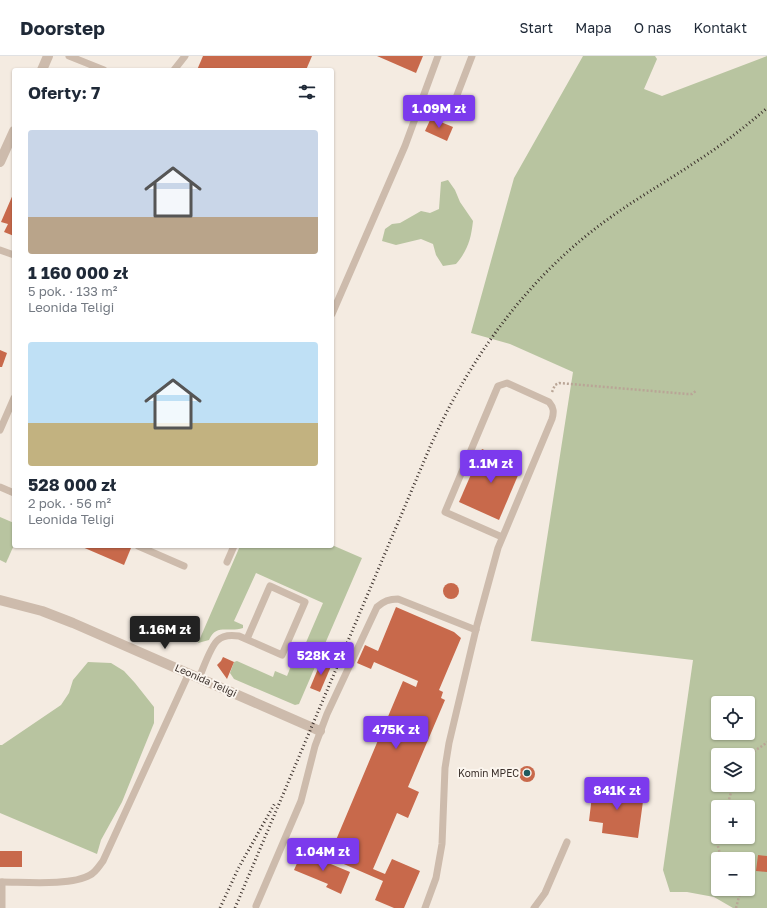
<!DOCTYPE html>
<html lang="pl">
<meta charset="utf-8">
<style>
:root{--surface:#fff;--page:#f6f6f7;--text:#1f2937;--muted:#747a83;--line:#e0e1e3;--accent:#7c3aed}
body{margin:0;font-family:"Golos Text",sans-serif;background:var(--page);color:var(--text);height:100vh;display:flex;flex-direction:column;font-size:15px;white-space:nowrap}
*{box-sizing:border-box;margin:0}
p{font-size:13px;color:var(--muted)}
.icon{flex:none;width:22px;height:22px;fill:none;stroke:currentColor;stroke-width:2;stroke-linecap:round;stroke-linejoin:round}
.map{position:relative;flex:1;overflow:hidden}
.drawer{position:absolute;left:12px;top:12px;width:322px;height:480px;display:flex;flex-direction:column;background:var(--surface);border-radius:4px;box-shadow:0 1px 3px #0004}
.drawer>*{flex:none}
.fabs{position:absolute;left:711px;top:640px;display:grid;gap:8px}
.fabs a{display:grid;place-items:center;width:44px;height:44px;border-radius:4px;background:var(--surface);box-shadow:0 1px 3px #0004;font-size:20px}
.price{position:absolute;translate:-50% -34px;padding:0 9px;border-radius:4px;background:var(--accent);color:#fff;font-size:13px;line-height:26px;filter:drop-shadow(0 1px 2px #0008)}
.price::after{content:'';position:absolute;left:50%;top:24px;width:12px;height:9px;margin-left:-6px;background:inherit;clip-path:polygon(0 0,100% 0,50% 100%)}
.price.selected{background:#222;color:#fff}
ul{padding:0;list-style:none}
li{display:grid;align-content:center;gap:8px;height:212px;padding:0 16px}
li span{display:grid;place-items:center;height:124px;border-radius:4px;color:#555}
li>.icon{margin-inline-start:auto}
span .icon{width:72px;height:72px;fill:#fffc;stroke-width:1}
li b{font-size:17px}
h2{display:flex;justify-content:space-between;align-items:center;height:48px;padding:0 16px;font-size:17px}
header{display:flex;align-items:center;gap:24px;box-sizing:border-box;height:56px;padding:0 20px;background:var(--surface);border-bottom:1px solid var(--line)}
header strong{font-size:19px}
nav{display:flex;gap:22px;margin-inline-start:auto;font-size:14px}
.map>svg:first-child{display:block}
.green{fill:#b8c4a0;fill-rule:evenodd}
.building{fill:#c8694b}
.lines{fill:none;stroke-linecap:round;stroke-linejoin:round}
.path{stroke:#b9a596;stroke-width:2.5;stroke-dasharray:2 2;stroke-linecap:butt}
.service{stroke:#cdbbac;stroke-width:7}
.minor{stroke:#cdbbac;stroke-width:10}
.rail{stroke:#3b302b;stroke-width:3;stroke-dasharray:1 3;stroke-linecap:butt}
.poi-dot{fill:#1f5a5e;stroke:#fbf5ee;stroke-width:1.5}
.labels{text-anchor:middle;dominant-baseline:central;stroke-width:4;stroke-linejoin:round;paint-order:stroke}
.street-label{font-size:10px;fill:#3b302b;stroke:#fbf5ee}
.poi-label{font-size:10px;fill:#3b302b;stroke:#fbf5ee;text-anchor:end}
</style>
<header>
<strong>Doorstep</strong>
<nav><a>Start</a><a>Mapa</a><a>O nas</a><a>Kontakt</a></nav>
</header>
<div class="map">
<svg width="767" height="852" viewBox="0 0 767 852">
<rect width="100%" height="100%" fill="#f4ebe1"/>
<g class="green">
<path d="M583 0H655L657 3 644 33 662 40 767 0V852H733L714 841 687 836H670L663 814 693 604 531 585 573 316 510 288 471 277 514 122ZM718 647H748V677H718ZM718 699H748V729H718ZM718 751H748V781H718ZM718 803H748V833H718Z"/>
<path d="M448 124 455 134 460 146 473 165C471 183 468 194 456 208L443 210 436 199 433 188 421 183 396 189 382 185 385 173 392 168 400 167 421 155 430 157 439 153 441 126Z"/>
<polygon points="0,461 14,467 14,489 6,507 0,504"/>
<path d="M332 489 362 502 299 648 295 649 234 623 230 617 234 606 237 605 273 621 275 615 287 620 291 610 295 612 323 547 256 517 234 565 243 569V572C229 577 216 567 209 584L198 587 240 490Z"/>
<polygon points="88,606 111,607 124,615 135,627 154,651 154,667 141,699 122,746 101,784 97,798 0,757 0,689 2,689 61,649 69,637 73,624"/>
</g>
<g class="building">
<polygon points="203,0 312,0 306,14 197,14"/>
<polygon points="377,0 423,0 416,17"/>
<polygon points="431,62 453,71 447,85 425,75"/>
<polygon points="14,136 14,180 4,176 8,168 1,166"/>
<polygon points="0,294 7,297 2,311 0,311"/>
<polygon points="482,393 522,410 499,464 459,446"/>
<polygon points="80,490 127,490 131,492 124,509"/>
<circle cx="451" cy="535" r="8"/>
<polygon points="396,551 454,576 461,582 439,634 443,636 441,642 445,644 408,731 419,736 408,762 397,757 373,813 385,818 392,803 420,815 404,852 394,852 375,844 383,825 323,799 331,782 336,784 403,625 416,631 418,625 374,606 371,613 357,607 365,589 378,595"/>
<polygon points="223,601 234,606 227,623 217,609 221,605"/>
<polygon points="322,603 332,608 320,636 310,632"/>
<circle cx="527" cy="718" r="8"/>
<polygon points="593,731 644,738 638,782 602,777 603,767 589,765"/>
<rect x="0" y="795" width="22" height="16"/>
<polygon points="302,796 350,816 341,838 326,831 328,828 294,814"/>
<polygon points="758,799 767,800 767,816 756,815"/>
</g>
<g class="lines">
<g class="path">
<polyline points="552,336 555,329 559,327 687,338 692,338 697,334"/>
<path d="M748 701C753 694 761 692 767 686"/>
<polyline points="727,751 733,729"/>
<path d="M718 770C716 782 717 793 723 803"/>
<polyline points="736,852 740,837 740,833"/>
</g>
<g class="service">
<polyline points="69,0 104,14"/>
<polyline points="174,14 185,0"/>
<polyline points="449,60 472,0"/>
<polyline points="0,194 14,199"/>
<polyline points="332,258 405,90 438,0"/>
<polyline points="0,374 14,342"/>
<polyline points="0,431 14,437"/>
<polyline points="138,490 184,510"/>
<polyline points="227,506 234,490"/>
<path d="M199 622C203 613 211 589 218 584 223 579 232 579 239 580L282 599 305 546 270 530 247 583"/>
<polyline points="0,826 2,826 2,852"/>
<path d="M2 826C24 826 72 830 90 819 96 816 99 810 103 805L189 617"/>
<path d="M256 850 301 745 315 690 327 658 377 551C384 545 389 543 398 543L476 574"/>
<path d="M425 852 436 822 442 788 445 712 449 687 477 569 498 492C516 449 534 406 552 363 554 356 554 352 549 346L507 327 498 330 495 337 445 456 502 481"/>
<polyline points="534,852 545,837 567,786"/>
</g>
<g class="minor">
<polyline points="42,14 48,0"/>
<polyline points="0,106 14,75"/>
<polyline points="0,544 42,555 73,567 320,675"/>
</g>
<g class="rail">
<polyline points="220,852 238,813 275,747"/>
<path d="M235 852 430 391C470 301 530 218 611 161 639 141 669 124 697 105 722 89 745 71 767 52"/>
</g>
</g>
<circle class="poi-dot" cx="527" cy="717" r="4"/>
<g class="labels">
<g class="street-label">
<text transform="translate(206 624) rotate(24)">Leonida Teligi</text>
</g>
<g class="poi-label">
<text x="519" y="717">Komin MPEC</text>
</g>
</g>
</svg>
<div class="fabs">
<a><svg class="icon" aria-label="locate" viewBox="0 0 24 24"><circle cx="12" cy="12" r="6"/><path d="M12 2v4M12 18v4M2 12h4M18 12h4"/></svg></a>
<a><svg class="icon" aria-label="layers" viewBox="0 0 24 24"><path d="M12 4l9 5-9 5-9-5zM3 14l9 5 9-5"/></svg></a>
<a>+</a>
<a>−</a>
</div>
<b class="price" style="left:439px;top:73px">1.09M zł</b>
<b class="price" style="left:491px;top:428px">1.1M zł</b>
<b class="price selected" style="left:165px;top:594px">1.16M zł</b>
<b class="price" style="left:321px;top:620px">528K zł</b>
<b class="price" style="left:396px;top:694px">475K zł</b>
<b class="price" style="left:617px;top:755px">841K zł</b>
<b class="price" style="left:323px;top:816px">1.04M zł</b>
<section class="drawer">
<h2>Oferty: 7<svg class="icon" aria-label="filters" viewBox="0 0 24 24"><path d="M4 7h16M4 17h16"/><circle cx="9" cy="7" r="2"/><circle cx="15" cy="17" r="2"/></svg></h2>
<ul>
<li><span style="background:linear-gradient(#c9d6e8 70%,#b9a48a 0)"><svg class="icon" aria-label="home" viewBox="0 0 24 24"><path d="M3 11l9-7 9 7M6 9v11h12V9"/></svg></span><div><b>1 160 000 zł</b><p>5 pok. · 133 m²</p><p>Leonida Teligi</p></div></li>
<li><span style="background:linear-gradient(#bfe0f5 65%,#c2b280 0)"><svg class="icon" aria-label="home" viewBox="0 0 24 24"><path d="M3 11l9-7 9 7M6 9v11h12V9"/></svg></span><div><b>528 000 zł</b><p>2 pok. · 56 m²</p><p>Leonida Teligi</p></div></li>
</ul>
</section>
</div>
